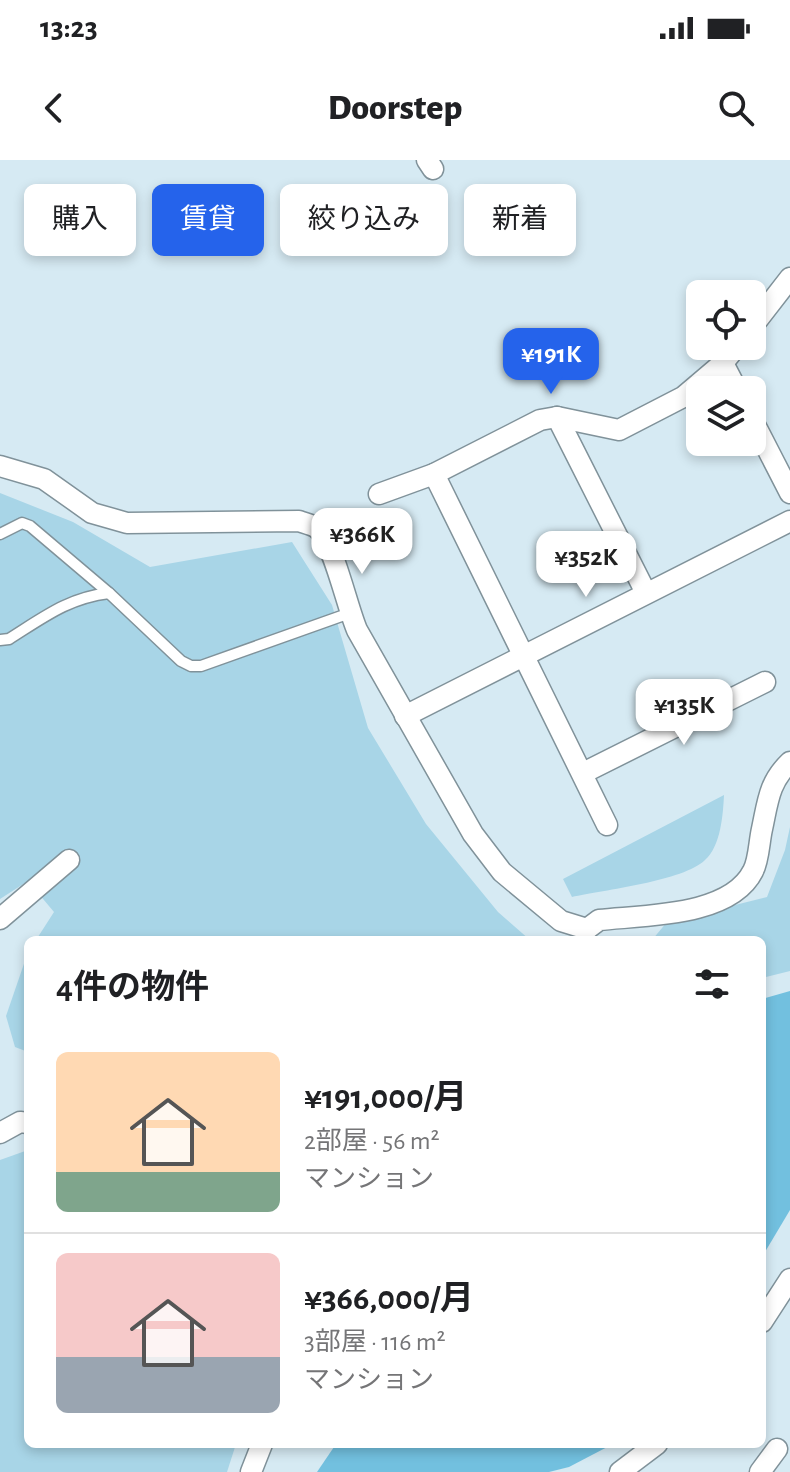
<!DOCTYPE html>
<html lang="ja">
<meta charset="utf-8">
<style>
:root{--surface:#fff;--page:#f2f2f2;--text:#202124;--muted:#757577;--line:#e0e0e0;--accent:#2563eb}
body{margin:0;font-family:"Alegreya Sans","Noto Sans JP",sans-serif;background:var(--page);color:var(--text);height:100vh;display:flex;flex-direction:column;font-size:30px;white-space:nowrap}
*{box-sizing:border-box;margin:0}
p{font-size:26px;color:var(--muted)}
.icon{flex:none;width:44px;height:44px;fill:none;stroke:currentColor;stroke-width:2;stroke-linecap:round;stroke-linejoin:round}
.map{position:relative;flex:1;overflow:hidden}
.side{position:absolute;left:24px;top:776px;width:742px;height:512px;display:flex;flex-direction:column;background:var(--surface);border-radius:12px;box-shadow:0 4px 12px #0003}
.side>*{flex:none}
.hud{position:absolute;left:24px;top:24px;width:742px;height:72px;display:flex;gap:16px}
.fabs{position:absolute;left:686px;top:120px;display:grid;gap:16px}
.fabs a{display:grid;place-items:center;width:80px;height:80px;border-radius:12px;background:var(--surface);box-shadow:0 4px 12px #0003;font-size:40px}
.price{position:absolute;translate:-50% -68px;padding:0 18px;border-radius:16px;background:#fff;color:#222;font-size:26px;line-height:52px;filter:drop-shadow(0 2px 4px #0008)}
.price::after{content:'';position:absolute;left:50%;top:48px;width:24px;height:18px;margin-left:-12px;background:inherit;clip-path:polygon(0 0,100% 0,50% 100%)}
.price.on{background:var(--accent);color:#fff}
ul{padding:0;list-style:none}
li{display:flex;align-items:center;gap:24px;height:200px;padding:0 32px}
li+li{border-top:2px solid var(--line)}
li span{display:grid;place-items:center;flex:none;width:224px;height:160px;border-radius:12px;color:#555}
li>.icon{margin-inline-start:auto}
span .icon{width:96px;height:96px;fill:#fffc;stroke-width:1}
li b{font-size:34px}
h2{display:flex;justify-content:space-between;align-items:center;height:96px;padding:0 32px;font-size:34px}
.chip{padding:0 28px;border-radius:12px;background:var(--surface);box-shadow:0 4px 12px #0003;font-size:28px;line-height:72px}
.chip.on{background:var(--accent);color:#fff}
.status{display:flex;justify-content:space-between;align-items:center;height:56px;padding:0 40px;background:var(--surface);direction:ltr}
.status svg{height:22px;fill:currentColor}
header{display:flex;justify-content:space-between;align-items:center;height:104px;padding:0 32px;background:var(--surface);font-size:36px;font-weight:800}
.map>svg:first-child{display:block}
.green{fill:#a8d5e7}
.forest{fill:#72c0df}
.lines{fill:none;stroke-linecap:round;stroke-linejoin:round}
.lane-casing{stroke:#80929a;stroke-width:13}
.street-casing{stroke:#80929a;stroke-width:23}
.lane{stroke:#fff;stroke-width:10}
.street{stroke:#fff;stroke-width:20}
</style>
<div class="status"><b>13:23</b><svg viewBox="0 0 49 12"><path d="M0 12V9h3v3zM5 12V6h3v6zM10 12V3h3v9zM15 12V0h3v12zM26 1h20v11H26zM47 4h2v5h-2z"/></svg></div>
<header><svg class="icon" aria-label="back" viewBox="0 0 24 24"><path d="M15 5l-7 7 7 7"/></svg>Doorstep<svg class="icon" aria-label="search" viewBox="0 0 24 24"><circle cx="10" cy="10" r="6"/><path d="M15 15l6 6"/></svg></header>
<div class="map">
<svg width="790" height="1312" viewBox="0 0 790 1312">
<rect width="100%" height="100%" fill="#d6eaf3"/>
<g class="green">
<polygon points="0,333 73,362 150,407 292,382 332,445 368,568 426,664 498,752 530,780 36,780 54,752 28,721 0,739"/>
<path d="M724 635C723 654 721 686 705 700 684 721 603 730 572 737L563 719Z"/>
<polygon points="790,667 790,811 762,818 762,780 652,780 667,762 767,737 785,690"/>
<polygon points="28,792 28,892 15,887 6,856"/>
<polygon points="28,990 28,1284 236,1284 227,1312 0,1312 0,1000"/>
</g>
<g class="forest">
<polygon points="790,831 790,1050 762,1097 762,839"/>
<polygon points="336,1284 613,1284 569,1307 549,1312 317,1312"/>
</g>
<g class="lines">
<defs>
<g id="lane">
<polyline points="0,374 22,363 30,366 109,433 181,501 191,506 201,506 350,453"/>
<path d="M0 480 9 479C44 457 68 438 109 433"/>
</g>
<g id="street">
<polyline points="427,0 433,9"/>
<polyline points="752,167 790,118"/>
<polyline points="723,203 737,230"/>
<polyline points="557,257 646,433"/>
<polyline points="752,259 790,333"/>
<path d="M0 306 44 319 92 353 127 363 299 361C304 363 313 365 317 368 333 381 347 447 357 470L473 674 502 712 561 761 587 769"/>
<polyline points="434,314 607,665"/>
<polyline points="379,334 434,314 540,260 557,257 619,270 683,237 723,203 737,186"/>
<polyline points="405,556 790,361"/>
<polyline points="583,613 765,522"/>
<polyline points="0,759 69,700"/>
<path d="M587 769 599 760C644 755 730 757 753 711 759 700 759 682 762 669 768 641 769 622 790 602"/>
<polyline points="0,973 20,962 28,963"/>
<polyline points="762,1162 790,1119"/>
<polyline points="251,1312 262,1284"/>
<polyline points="620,1312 657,1284"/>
<polyline points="760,1312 777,1289"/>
</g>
</defs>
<use href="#lane" class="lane-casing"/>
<use href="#street" class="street-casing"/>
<use href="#lane" class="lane"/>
<use href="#street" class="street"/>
</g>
</svg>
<div class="fabs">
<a><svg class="icon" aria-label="locate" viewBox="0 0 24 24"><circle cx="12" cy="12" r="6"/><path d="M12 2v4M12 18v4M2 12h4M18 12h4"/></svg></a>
<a><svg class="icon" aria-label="layers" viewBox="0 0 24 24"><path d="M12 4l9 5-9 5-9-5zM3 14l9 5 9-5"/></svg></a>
</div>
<b class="price on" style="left:551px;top:236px">¥191K</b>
<b class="price" style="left:362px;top:416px">¥366K</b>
<b class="price" style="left:586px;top:439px">¥352K</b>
<b class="price" style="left:684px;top:587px">¥135K</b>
<div class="hud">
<a class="chip">購入</a>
<a class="chip on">賃貸</a>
<a class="chip">絞り込み</a>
<a class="chip">新着</a>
</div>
<section class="side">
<h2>4件の物件<svg class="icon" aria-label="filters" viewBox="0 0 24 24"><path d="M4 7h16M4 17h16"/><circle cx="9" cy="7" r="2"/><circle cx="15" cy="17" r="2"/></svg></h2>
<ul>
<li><span style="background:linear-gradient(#ffd9b3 75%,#7fa58c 0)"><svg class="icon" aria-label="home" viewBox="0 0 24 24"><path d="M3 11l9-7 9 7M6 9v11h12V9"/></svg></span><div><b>¥191,000/月</b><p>2部屋 · 56 m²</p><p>マンション</p></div></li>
<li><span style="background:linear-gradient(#f6c9c9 65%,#9aa5b1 0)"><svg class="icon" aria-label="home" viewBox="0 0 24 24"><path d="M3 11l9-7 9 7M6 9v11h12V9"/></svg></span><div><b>¥366,000/月</b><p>3部屋 · 116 m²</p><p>マンション</p></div></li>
</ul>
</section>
</div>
